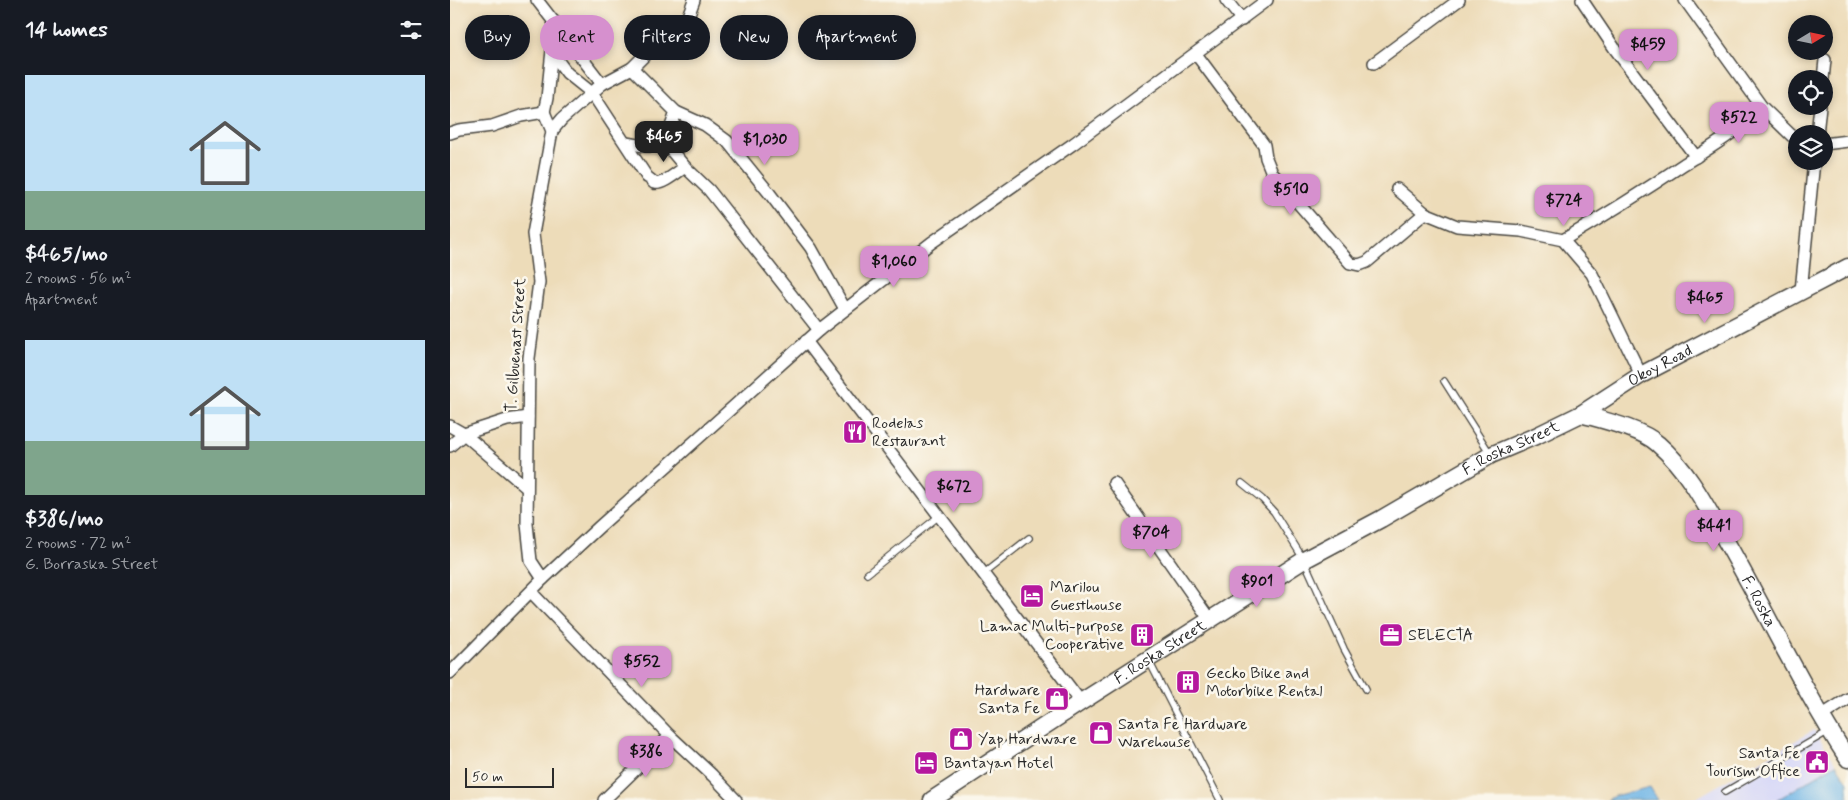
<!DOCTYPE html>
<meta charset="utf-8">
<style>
:root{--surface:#171b24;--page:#20242c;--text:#f1f3f6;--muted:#9ea1a6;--accent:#d690ce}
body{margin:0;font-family:Mynerve,sans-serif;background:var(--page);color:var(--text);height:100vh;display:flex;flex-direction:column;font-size:19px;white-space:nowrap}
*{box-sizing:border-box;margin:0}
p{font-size:16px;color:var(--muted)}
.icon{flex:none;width:28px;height:28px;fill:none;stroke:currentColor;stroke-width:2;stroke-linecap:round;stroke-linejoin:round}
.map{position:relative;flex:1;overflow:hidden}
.sheet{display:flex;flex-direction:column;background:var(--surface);width:450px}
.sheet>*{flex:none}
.guide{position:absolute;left:15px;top:15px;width:475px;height:45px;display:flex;gap:10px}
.needle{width:32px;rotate:80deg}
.fabs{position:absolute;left:1338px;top:15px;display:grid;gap:10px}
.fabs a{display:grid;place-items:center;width:45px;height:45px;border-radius:50%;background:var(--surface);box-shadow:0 2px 8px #0003;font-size:25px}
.scale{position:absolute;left:15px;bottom:12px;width:89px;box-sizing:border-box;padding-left:5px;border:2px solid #2b2b2b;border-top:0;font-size:14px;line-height:18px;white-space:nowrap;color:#2b2b2b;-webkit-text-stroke:4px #fbf7ec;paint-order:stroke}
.price{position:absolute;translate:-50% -42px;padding:0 11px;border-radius:10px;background:var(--accent);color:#111;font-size:16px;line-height:32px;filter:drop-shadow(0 1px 2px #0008)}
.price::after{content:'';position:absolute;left:50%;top:30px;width:15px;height:11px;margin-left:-8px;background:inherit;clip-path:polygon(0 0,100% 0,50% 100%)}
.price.active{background:#222;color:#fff}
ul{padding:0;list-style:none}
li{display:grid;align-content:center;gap:10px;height:265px;padding:0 25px}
li span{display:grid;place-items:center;height:155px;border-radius:0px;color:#555}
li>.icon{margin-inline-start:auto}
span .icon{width:90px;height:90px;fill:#fffc;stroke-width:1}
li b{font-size:21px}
h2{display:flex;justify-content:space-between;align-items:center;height:60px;padding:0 25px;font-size:21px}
.tag{padding:0 18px;border-radius:22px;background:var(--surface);box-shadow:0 2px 8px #0003;font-size:18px;line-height:45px}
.tag.active{background:var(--accent);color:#111}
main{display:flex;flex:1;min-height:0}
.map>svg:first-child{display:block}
.built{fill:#d6d7f8}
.water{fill:#6fb5e6;stroke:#4d7088}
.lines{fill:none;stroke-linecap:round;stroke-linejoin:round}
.service-casing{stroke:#484640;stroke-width:8}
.minor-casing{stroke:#484640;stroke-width:14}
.secondary-casing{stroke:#484640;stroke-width:19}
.service{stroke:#fff;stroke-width:5.5}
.minor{stroke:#fff;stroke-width:11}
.secondary{stroke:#fff;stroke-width:16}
.labels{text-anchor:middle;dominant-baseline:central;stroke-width:5;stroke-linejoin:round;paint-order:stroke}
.street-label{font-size:16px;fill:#2b2b2b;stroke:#fbf7ec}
.poi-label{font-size:16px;fill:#2b2b2b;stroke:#fbf7ec;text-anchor:start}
</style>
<main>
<section class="sheet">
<h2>14 homes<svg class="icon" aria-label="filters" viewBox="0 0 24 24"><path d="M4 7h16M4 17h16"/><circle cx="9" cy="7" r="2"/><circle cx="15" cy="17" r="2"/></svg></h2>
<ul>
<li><span style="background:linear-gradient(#bfe0f5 75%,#7fa58c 0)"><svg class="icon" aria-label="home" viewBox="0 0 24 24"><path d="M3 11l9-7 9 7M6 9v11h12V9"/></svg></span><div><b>$465/mo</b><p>2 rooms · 56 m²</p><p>Apartment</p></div></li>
<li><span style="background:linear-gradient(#bfe0f5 65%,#7fa58c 0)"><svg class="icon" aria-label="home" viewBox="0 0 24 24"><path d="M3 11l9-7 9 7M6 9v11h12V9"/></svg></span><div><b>$386/mo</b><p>2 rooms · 72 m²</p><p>G. Borraska Street</p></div></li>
</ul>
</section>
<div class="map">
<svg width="1398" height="800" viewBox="0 0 1398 800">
<rect width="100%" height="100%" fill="#fbf7ec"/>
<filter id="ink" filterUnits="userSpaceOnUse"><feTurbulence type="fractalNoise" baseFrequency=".02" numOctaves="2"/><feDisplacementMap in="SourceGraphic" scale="10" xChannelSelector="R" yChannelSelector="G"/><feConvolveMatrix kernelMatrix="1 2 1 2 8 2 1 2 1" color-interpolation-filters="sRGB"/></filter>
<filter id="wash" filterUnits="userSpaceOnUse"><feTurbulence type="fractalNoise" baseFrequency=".0096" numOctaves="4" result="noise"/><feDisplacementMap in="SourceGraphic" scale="20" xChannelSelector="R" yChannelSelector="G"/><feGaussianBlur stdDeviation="1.12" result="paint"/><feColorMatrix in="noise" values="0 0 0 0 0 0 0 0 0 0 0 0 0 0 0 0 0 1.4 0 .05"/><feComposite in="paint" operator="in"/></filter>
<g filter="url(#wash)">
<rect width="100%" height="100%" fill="#eddcb9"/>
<polygon class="built" points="1364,730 1386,764 1327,800 1243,800"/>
<g class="water">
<polygon points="1386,764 1398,782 1398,800 1327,800"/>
<polygon points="1200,787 1208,800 1157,800 1164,796"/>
</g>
</g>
<g filter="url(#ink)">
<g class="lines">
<defs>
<g id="service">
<polyline points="994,381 1041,455"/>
<polyline points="792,483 812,499 824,512 854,560 894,649 916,689"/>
<polyline points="417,574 489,516"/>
<polyline points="533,574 579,538"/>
<polyline points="699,661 770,800"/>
<polyline points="1275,792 1379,731"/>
</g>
<g id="minor">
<polyline points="87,0 152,84"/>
<polyline points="776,0 792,20"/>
<polyline points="1132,0 1165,49 1246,157"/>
<polyline points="1235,0 1312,107 1342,136 1346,137"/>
<path d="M102 53 117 73 142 93 197 177C198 177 203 182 204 183 211 186 229 171 235 167L259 190 369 330"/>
<polyline points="746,54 814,145 816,158 822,173 900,263 909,265 917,262 975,213"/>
<polyline points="924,63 1009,0"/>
<polyline points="182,68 226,112 255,125 277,141 320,194 361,248 395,309"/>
<polyline points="1373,79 1375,60"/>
<polyline points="94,112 97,98 105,22"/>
<polyline points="102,131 112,119 152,84 182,68 206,44 237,19 244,0"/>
<polyline points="0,133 9,130 42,126 71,116 94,112"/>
<polyline points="1367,134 1370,106"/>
<polyline points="214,142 235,167"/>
<path d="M176 143C213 150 215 146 226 112"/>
<polyline points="1374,144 1398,141"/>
<polyline points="947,189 975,213 1007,226 1071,231 1113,240 1142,274 1191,375"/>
<path d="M1113 240C1154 216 1194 191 1234 164 1262 147 1289 130 1312 107"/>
<polyline points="1351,291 1364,161"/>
<polyline points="356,341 631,702"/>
<polyline points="0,426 14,434 77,488"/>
<polyline points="0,446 14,434 57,420 78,417"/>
<polyline points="664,483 760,620"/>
<polyline points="93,579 81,561 77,524 79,358 89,282 83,234 102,131 94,112"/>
<polyline points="81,592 220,736 262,775 286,800"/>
<polyline points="0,673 93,579 149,527 369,330 481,243 623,144 817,0"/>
<polyline points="1371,716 1398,699"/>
<polyline points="154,800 220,736"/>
</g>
<g id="secondary">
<path id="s1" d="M1131 414C1152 420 1192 429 1208 444 1239 471 1257 508 1277 543 1318 615 1353 690 1398 759"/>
<path id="s2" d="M482 800 631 702 854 560 931 519 1041 455 1088 435 1131 414 1191 375 1398 267"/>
</g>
</defs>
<use href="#service" class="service-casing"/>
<use href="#minor" class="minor-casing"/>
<use href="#secondary" class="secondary-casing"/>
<use href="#service" class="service"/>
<use href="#minor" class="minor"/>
<use href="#secondary" class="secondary"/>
</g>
</g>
<defs>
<symbol id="restaurant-square" viewBox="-11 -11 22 22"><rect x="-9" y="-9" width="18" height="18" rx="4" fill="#b5179e" stroke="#fbf7ec"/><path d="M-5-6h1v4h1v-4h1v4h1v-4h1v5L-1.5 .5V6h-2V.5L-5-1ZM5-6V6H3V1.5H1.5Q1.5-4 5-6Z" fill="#fff"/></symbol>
<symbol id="hotel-square" viewBox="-11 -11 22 22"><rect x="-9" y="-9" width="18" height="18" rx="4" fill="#b5179e" stroke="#fbf7ec"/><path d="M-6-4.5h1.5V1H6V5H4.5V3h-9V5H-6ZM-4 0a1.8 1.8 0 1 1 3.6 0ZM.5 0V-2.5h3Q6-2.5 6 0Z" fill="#fff"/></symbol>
<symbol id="building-square" viewBox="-11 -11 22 22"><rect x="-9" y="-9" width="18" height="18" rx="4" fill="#b5179e" stroke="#fbf7ec"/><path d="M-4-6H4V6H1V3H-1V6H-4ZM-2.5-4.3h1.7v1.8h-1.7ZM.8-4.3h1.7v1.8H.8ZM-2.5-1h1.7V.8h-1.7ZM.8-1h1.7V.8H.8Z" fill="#fff"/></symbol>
<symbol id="office-square" viewBox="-11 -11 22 22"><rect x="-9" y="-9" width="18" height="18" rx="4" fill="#b5179e" stroke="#fbf7ec"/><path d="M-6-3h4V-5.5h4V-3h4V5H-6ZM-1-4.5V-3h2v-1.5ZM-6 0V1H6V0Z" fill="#fff"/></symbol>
<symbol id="shop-square" viewBox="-11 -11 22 22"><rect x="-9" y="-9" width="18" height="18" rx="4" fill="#b5179e" stroke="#fbf7ec"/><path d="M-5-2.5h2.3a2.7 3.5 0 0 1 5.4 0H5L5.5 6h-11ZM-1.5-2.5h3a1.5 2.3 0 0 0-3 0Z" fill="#fff"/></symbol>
<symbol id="civic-square" viewBox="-11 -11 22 22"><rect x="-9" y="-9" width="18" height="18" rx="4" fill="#b5179e" stroke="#fbf7ec"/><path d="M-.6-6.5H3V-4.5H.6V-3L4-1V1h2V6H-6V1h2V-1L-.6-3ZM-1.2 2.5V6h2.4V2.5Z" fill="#fff"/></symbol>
</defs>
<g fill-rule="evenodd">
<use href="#restaurant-square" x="391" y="418" width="28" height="28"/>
<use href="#hotel-square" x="568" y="582" width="28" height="28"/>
<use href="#building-square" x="678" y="621" width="28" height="28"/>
<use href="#office-square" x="927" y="621" width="28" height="28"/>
<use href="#building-square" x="724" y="668" width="28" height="28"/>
<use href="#shop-square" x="593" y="685" width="28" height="28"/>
<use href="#shop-square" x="637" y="719" width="28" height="28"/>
<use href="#shop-square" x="497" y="725" width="28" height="28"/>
<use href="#civic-square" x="1353" y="748" width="28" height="28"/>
<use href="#hotel-square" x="462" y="749" width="28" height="28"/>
</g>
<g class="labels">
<g class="street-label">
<text transform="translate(66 345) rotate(-86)">T. Gilbuenast Street</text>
<text stroke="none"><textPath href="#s2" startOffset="849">Okoy Road</textPath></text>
<text stroke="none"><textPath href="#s2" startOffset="678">F. Roska Street</textPath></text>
<text stroke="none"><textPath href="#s1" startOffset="271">F. Roska</textPath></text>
<text stroke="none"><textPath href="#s2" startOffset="272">F. Roska Street</textPath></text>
</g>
<g class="poi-label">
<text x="422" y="423">Rodelas<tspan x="422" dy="18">Restaurant</tspan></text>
<text x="600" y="587">Marilou<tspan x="600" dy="18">Guesthouse</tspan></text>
<text x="674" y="626" text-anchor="end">Lamac Multi-purpose<tspan x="674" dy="18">Cooperative</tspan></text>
<text x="958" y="635">SELECTA</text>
<text x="756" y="673">Gecko Bike and<tspan x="756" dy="18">Motorbike Rental</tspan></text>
<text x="590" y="690" text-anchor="end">Hardware<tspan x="590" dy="18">Santa Fe</tspan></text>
<text x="668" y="724">Santa Fe Hardware<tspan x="668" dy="18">Warehouse</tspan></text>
<text x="528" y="739">Yap Hardware</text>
<text x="1350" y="753" text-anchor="end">Santa Fe<tspan x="1350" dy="18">Tourism Office</tspan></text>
<text x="494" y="763">Bantayan Hotel</text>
</g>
</g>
</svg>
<div class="fabs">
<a><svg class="needle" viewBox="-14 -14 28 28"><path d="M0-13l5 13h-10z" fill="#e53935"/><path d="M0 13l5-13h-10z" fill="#9ea1a6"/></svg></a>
<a><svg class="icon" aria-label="locate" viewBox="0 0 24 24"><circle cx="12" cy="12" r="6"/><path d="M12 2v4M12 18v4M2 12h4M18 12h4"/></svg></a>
<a><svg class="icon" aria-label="layers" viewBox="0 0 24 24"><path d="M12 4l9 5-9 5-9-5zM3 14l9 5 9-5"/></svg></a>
</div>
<div class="scale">50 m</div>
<b class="price" style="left:1198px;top:71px">$459</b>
<b class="price" style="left:1289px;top:144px">$522</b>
<b class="price active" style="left:214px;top:163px">$465</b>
<b class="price" style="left:315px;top:166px">$1,030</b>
<b class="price" style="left:841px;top:216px">$510</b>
<b class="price" style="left:1114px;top:227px">$724</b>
<b class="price" style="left:444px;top:288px">$1,060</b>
<b class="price" style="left:1255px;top:324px">$465</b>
<b class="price" style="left:504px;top:513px">$672</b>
<b class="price" style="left:1264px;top:552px">$441</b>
<b class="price" style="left:701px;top:559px">$704</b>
<b class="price" style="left:807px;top:608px">$901</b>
<b class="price" style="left:192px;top:688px">$552</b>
<b class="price" style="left:196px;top:778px">$386</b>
<div class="guide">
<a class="tag">Buy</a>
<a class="tag active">Rent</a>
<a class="tag">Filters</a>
<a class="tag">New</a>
<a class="tag">Apartment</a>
</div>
</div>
</main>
